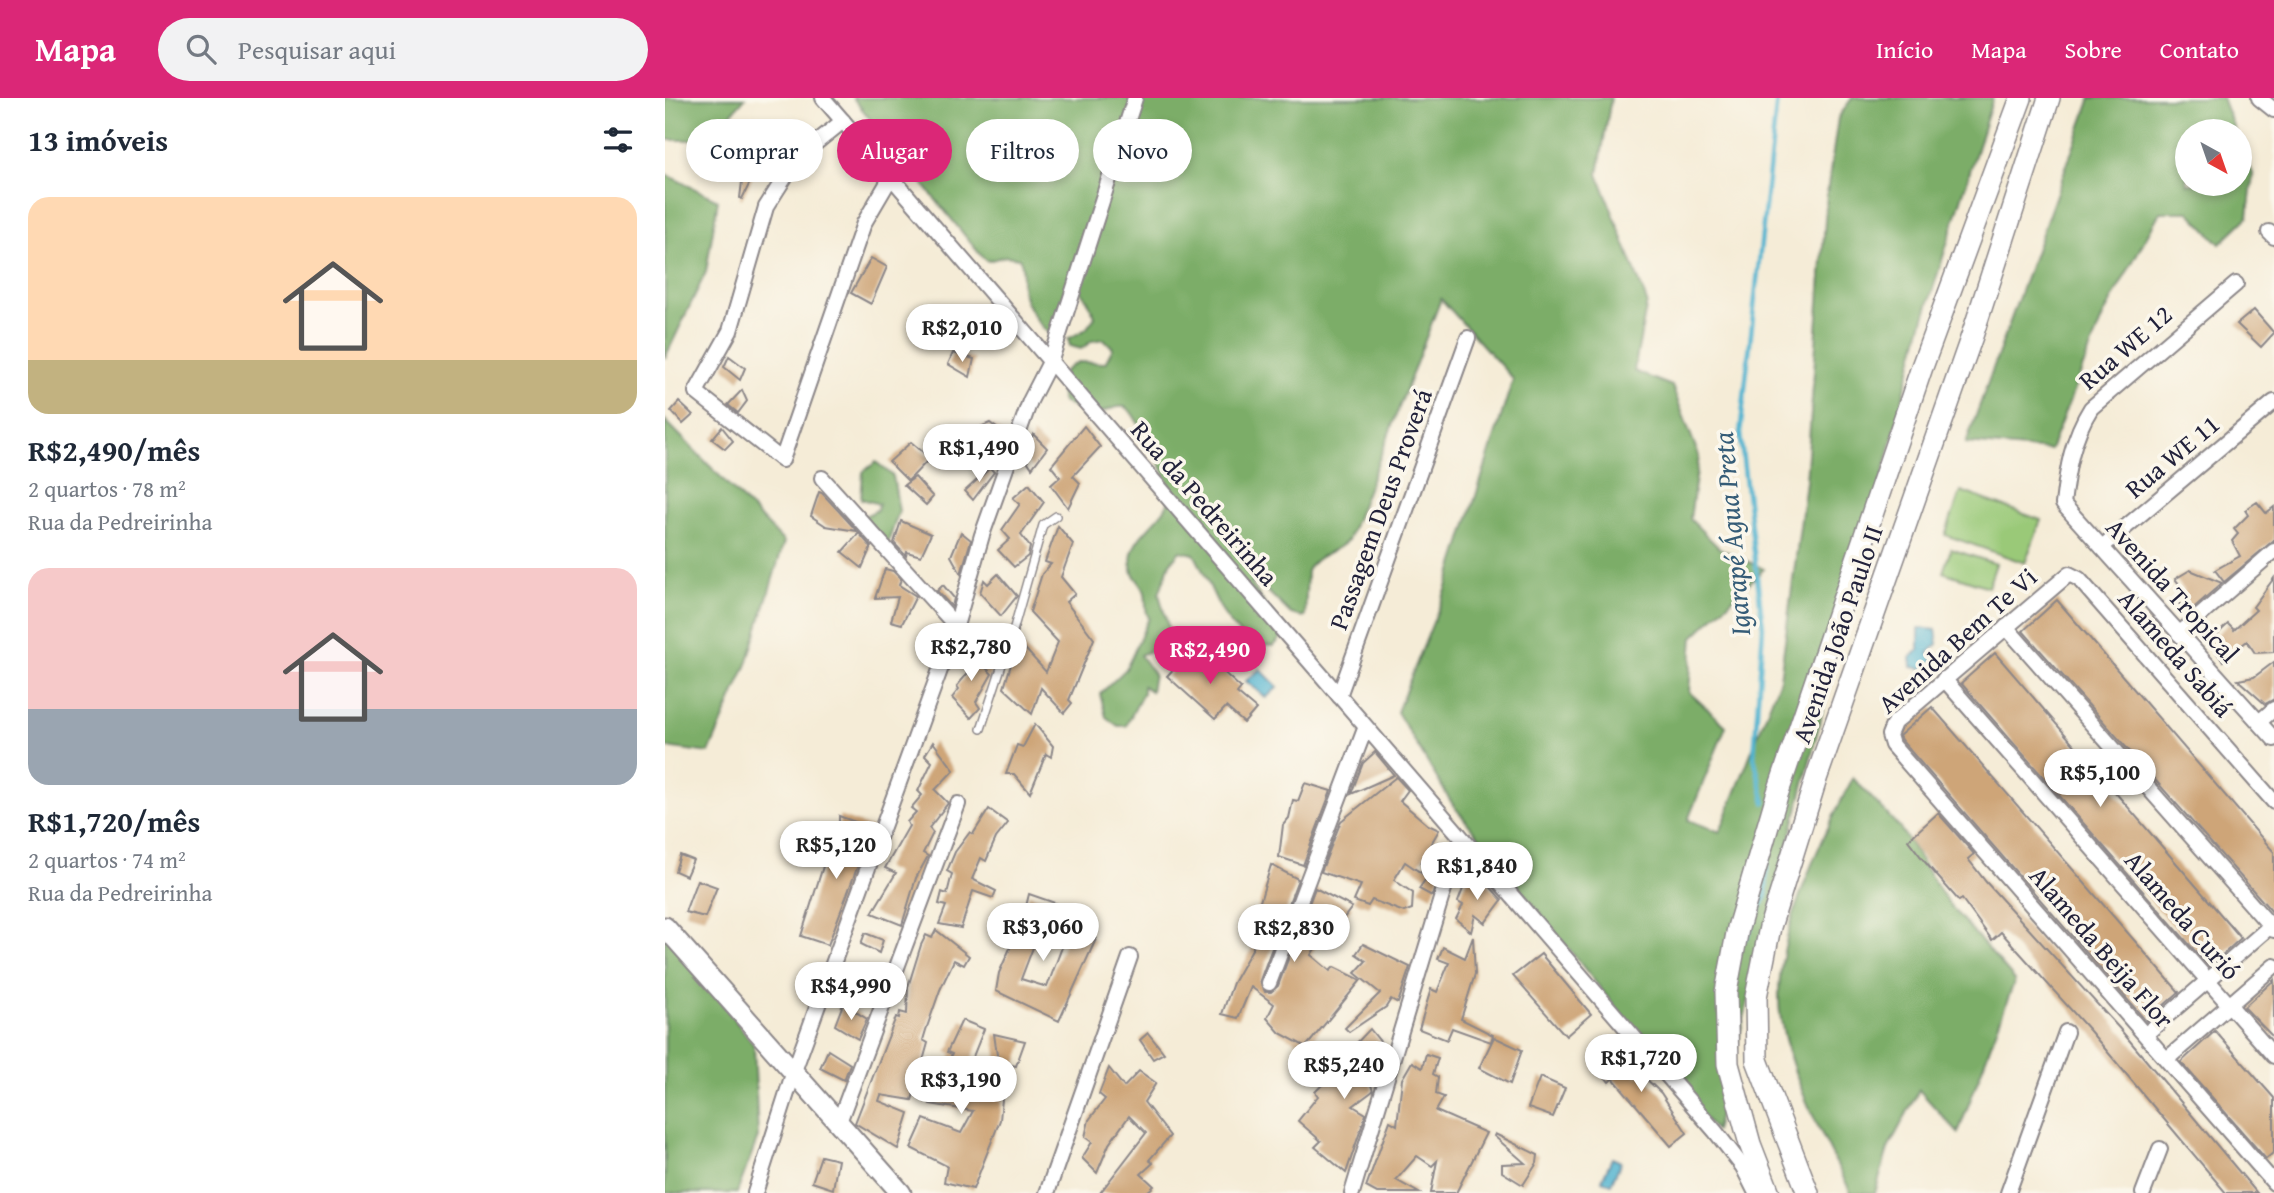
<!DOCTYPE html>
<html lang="pt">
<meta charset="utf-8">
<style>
:root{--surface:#fff;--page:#f2f2f3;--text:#1f2937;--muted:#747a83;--accent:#db2777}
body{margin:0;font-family:"Gentium Book Plus",serif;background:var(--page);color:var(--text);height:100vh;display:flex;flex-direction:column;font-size:26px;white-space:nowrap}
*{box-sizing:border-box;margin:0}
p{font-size:23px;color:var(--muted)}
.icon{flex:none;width:38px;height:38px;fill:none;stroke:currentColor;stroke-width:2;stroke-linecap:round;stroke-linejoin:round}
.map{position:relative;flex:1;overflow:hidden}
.details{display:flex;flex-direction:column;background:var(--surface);width:665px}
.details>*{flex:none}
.top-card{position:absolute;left:21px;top:21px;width:665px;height:63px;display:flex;gap:14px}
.needle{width:46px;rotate:140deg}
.controls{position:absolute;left:1510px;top:21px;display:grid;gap:14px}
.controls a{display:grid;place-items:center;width:77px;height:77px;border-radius:50%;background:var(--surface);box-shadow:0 4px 10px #0003;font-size:35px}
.price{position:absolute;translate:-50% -60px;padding:0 16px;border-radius:24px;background:#fff;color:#222;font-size:23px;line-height:46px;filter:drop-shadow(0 2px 4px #0008)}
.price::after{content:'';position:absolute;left:50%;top:42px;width:21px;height:16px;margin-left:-10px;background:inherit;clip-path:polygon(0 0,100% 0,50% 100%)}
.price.on{background:var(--accent);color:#fff}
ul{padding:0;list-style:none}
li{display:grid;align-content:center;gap:14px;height:371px;padding:0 28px}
li span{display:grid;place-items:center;height:217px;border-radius:21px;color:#555}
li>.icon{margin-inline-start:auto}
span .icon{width:126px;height:126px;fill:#fffc;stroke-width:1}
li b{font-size:30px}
h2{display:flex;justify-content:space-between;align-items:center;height:84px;padding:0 28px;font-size:30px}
.tag{padding:0 24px;border-radius:32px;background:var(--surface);box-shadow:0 4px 10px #0003;font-size:24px;line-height:63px}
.tag.on{background:var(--accent);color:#fff}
header{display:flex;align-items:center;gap:42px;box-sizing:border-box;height:98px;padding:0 35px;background:var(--accent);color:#fff}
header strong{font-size:33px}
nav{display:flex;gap:38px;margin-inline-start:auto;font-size:24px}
.search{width:490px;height:63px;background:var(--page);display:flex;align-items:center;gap:18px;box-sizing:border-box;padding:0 24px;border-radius:38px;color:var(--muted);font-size:26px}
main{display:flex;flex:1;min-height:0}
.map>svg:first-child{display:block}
.green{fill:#9ac978;stroke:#5e765a;stroke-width:2}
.forest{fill:#7bad68;stroke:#4e6852;stroke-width:2}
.water{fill:#51b4d0;stroke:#3a6b86;stroke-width:2}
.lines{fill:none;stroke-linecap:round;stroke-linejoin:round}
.stream{stroke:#51b4d0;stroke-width:4.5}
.building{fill:#cea578}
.lane-casing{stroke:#8c8789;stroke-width:10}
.street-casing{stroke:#8c8789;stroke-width:18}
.secondary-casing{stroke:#8c8789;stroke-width:23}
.primary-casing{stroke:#8c8789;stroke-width:24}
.lane{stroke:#fff;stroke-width:7}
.street{stroke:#fff;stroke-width:14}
.secondary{stroke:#fff;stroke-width:19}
.primary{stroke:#fff;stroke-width:21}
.labels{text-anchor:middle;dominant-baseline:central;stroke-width:7;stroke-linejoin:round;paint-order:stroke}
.street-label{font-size:26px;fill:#22223b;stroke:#fbf7ec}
.water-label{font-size:28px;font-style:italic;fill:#355c77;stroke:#fbf7ec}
</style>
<header>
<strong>Mapa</strong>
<div class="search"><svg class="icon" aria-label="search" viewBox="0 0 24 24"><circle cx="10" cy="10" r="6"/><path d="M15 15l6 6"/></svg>Pesquisar aqui</div>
<nav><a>Início</a><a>Mapa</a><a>Sobre</a><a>Contato</a></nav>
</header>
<main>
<section class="details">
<h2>13 imóveis<svg class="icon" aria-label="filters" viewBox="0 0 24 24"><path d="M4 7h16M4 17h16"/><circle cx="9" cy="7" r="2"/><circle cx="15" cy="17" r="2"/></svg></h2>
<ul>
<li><span style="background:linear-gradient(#ffd9b3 75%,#c2b280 0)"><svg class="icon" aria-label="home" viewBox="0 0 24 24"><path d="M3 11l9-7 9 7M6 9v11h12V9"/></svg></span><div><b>R$2,490/mês</b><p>2 quartos · 78 m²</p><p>Rua da Pedreirinha</p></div></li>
<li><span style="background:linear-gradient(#f6c9c9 65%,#9aa5b1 0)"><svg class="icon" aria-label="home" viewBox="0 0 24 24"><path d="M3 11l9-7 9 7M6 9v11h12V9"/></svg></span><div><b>R$1,720/mês</b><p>2 quartos · 74 m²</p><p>Rua da Pedreirinha</p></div></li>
</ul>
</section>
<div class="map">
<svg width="1609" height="1095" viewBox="0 0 1609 1095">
<rect width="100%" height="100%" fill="#fbf7ec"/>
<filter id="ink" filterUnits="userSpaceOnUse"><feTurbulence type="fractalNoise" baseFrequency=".0143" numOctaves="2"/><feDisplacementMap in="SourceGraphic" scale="14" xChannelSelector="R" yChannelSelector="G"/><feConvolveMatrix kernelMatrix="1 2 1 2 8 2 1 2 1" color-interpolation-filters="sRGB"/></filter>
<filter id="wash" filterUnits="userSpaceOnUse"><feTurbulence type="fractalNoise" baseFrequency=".00686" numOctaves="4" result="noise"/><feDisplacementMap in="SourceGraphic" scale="28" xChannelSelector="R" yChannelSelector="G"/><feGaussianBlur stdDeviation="1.57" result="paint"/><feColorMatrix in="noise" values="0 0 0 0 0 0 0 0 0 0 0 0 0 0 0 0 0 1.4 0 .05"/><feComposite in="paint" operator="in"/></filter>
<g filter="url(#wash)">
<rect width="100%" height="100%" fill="#f5ecd7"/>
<g class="green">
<polygon points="1296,393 1376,422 1360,465 1280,437"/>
<polygon points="1286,451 1331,466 1323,489 1278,474"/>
</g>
<g class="forest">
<polygon points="0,0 80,0 60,23 52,42 0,42"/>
<path d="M188 0H946L933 76 982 204 969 273 1007 288 1034 358 1025 421 1054 450 1099 471 1028 539 1024 594 1061 628 1023 722 1055 734 1115 581 1141 383 1162 95 1173 20 1187 0H1328L1256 229 1050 1033 788 707 732 614 781 492 848 281 776 201 683 442C671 456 652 454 642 473L640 519 626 516 592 483 586 485 619 536 609 548C560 549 549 489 529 456L515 453 505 465 494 496 505 535 497 548 475 557 489 576 486 593 478 588V595L461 628H453L441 619 435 596 461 571 484 520C479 511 482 505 480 495 478 486 469 481 467 472 459 436 503 425 506 394 506 386 469 313 462 310 451 305 437 317 426 317L397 304 394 288 399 273 413 264 440 265 448 250 439 241 427 243 416 251 405 248 403 241 421 231 430 219 422 201 409 186 402 187 388 230 383 234C371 224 359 204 357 189 356 179 360 169 354 160L341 158 323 163 318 160Z"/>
<polygon points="1426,0 1557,0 1570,33 1522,33 1522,86 1575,86 1575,44 1588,76 1583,119 1555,146 1524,114 1495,114 1439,216 1385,352 1301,345"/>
<polygon points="0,76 53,102 41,174 0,260"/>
<polygon points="0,322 119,444 82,566 44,655 0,649"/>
<polygon points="211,364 228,378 234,413 222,448 198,419 212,412 214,406 196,401 198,374"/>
<path d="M1188 680 1235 730 1283 805 1350 882 1293 1035 1254 992 1223 1051 1210 1095H1186C1159 1039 1127 985 1116 922 1103 852 1155 742 1188 680Z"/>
<polygon points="0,830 89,947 93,1039 72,1095 0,1095"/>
</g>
<g class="water">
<polygon points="1254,530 1271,532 1273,546 1263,555 1269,562 1258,571 1247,569 1246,559 1254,552"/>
<polygon points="595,571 613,589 601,600 581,583"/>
<polygon points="947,1060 956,1064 946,1086 937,1082"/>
</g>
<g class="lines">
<g class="stream">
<polyline points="1100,705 1089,659 1098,529 1075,336 1112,0"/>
<polyline points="1081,840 1101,797 1102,762"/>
</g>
</g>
<g id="blocks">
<g class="building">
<polygon points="79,68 91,72 77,101 75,100"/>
<polygon points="206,160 222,169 206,206 186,195"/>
<polygon points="302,212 311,214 306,237 293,238"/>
<polygon points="1589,212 1609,235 1596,249 1572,226"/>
<polygon points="288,255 309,261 305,279 283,266"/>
<polygon points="64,258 80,270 75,282 59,269"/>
<polygon points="77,292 82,303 73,315 63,307"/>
<polygon points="14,304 28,317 18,326 6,313"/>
<polygon points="325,325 340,336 330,347 313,330"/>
<polygon points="419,328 435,349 408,378 415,385 403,410 386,387 395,379 386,368"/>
<polygon points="57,329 68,343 60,351 47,341"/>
<polygon points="368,336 382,350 367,370 361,361"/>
<polygon points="246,344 265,360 243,383 224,364"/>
<polygon points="325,370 329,374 308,402 300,393"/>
<polygon points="250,379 268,399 261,407 239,387"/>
<polygon points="364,386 379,404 356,437 365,449 363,458 349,469 333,452 345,441 337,432 355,406 348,400"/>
<polygon points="154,394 157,395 192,433 161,428 146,418"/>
<polygon points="1592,404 1601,415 1609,409 1609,442 1559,484 1550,472 1575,458 1567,443 1573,436 1569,431 1583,417 1580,412"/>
<polygon points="236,423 266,436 256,458 242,454 241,458 229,445"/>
<polygon points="393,428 408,446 396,479 410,496 401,504 429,541 404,602 407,605 399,615 376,590 367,616 339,590 353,543 381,574 393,544 365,514 377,476 386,466 380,464"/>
<polygon points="296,434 306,442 296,476 286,458"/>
<polygon points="194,435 206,449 197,470 177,454"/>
<polygon points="220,471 228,473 236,481 234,487 251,498 237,526 226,523 233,499 210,500"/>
<polygon points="1525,472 1557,485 1523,515 1510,501 1520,493 1510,481"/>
<polygon points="333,476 352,498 336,518 315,495 319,482 323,486"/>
<polygon points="1609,480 1609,554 1590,555 1582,543 1558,563 1544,544 1563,526 1569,532 1591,512 1588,509"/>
<polygon points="278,487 289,500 287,509 272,493"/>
<polygon points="1392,502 1609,754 1609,816 1358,533"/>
<polygon points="299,547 327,576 311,604 315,610 306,620 287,600 294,591 292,588 306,571 294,560"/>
<polygon points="530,548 576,590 572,595 591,611 579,625 561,609 550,621 502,578"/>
<polygon points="1330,555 1576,840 1544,869 1296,585"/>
<polygon points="1609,564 1609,601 1600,606 1573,582 1589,579"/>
<polygon points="1267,609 1514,894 1481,923 1236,642 1234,638"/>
<polygon points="370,626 388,648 386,659 381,656 365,695 349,676 341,676 352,647 358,649"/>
<polygon points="268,644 289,672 270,692 283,705 264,730 268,735 258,755 263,758 251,780 237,827 207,815 231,775 220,770 244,728 242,724 251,714 246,710 257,697 253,693 267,664 260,657"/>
<polygon points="710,654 729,677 686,696 698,665"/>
<polygon points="731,679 743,692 735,703 763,727 774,732 755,765 776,773 767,798 754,791 762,779 740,764 729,782 748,795 747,811 739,814 707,802 703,808 689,803 696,787 656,774 676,723"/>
<polygon points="640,685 666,693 638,767 614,759 618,727 624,720 628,702 633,703"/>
<polygon points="324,711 343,725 331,740 321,763 316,760 307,781 331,793 328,800 308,793 296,830 274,826 281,808 274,806 277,794 282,796 287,776 282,773 290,754 305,734 308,736"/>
<polygon points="1273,715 1309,756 1303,761 1321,784 1454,930 1592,1095 1561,1095 1425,933 1336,834 1327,842 1297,801 1294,803 1260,764 1243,742"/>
<polygon points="174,718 207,730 163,847 136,838 161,759 163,760 174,733"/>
<polygon points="15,757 28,762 21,778 10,773"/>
<polygon points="606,767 633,781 595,882 600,894 606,894 613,888 650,790 687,809 669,833 664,828 646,857 665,873 669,869 696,882 641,949 615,935 602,920 609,906 586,889 573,920 557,916 568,885 599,830 588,827"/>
<polygon points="813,775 837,802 820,825 810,817 806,834 791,821 798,807 793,804 801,783"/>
<polygon points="32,782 52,789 40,819 20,814"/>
<polygon points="364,796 393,806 385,828 377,826 356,881 382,889 402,836 431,841 394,923 331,893 334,875 358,821"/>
<polygon points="271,832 304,858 299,867 289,862 275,892 261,932 258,942 263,945 247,1002 216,997 214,1003 244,1015 233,1051 190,1025 231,919 234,920 235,914 242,916 243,889 256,847 261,837 267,840"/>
<polygon points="200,835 218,842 214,855 196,846"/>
<polygon points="808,839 810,876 796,921 828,937 826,944 787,930 782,942 754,931 766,891 772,894 784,865 773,861 778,849 800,860"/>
<polygon points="698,846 745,869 733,905 726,901 721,909 684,934 680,930 715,895 690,875 701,863 691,856"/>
<polygon points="876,856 926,916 901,938 848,878"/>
<polygon points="1609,882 1609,940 1579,909"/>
<polygon points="178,906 202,921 193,941 170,927"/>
<polygon points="297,922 319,931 297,986 337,1001 335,1022 308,1091 279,1084 282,1068 246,1050 259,1021 296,1035 308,1013 265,1006 287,956 282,954"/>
<polygon points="705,931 721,951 705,984 708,993 688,1008 701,1016 681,1075 650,1049 656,1043 633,1023 653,998 650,994 667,977 664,974"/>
<polygon points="1550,933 1609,1000 1609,1054 1601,1061 1516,964"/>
<polygon points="483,935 499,955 488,961 475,942"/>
<polygon points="329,936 360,943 351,968 333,964"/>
<polygon points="829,939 857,952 845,986 814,970"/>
<polygon points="951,942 972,979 975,975 996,995 1022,1035 1006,1048 948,980 944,984 930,966"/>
<polygon points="163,952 185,966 179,982 155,970"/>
<polygon points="761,956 773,960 768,976 773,979 771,996 779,999 771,1013 821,1035 791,1095 766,1095 772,1063 767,1068 752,1058 731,1082 754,1095 712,1095 701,1089 725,1023 732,1027 737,981 747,964 757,970"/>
<polygon points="444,970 459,989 474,973 491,985 479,1004 505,1038 484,1062 488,1065 476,1076 489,1088 481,1095 435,1095 481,1035 464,1018 444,1046 432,1075 417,1060 427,1044 420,1039 424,1022 440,1001 434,996"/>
<polygon points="875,979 900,990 888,1019 863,1010"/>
<polygon points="830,1036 873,1057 872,1065 858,1087 837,1074 837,1066 860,1065 829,1038"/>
<polygon points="156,1058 173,1062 168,1091 147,1084"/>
</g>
</g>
</g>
<g filter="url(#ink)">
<use href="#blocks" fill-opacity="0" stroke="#8c8789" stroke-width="2"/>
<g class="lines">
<defs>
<polyline id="lane" points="316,631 348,533 378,427 391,418"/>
<g id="street">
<polyline points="158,0 1050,1033 1078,1069 1091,1095"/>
<polyline points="1594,0 1609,12"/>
<polyline points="178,23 132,60 101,109 65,233 31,294 117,362 199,125 226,79"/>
<polyline points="1604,134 1609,139"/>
<path d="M1571 186 1426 310C1407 340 1402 372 1398 406L1609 641"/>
<polyline points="157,380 291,528"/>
<polyline points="1437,449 1609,304"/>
<polyline points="1341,529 1609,832"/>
<polyline points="1514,536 1609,453"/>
<polyline points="1279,581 1609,958"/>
<polyline points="674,598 803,240"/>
<polyline points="1594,624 1609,611"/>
<polyline points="1609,704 1414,481 1404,476 1229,625 1224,637 1227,647 1609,1085"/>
<polyline points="604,885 700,631"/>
<polyline points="1481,936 1609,825"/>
<polyline points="1502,961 1609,868"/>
<polyline points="174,1024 293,706"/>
<polyline points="90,1095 129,973 291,528 317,437 365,303 386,262 470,0"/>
<polyline points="382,1095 465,859"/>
<polyline points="687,1095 782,781 805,749"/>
<polyline points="1343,1095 1401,934"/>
<polyline points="1478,1095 1495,1051"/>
</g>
<polyline id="secondary" points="0,829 236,1095"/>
<g id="primary">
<polyline points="1104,1095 1085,1046 1063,966 1061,894 1073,830 1112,697 1257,269 1356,0"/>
<polyline points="1143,1095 1092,962 1091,899 1105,829 1152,678 1307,238 1384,0"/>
</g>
</defs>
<use href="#lane" class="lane-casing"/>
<use href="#street" class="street-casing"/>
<use href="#secondary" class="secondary-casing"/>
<use href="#primary" class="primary-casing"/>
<use href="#lane" class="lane"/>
<use href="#street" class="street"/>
<use href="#secondary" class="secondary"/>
<use href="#primary" class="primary"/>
</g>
</g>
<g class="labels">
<g class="street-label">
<text transform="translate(1460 249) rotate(-41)">Rua WE 12</text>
<text transform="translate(1507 358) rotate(-40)">Rua WE 11</text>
<text transform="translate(540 405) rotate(49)">Rua da Pedreirinha</text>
<text transform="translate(715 411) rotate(-70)">Passagem Deus Proverá</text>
<text transform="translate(1508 492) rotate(48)">Avenida Tropical</text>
<text transform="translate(1172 536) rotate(-71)">Avenida João Paulo II</text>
<text transform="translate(1292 542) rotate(-42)">Avenida Bem Te Vi</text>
<text transform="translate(1511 555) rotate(49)">Alameda Sabiá</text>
<text transform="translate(1518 817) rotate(49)">Alameda Curió</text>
<text transform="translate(1437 849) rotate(49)">Alameda Beija Flor</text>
</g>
<g class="water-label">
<text transform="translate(1066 436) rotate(-95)">Igarapé Água Preta</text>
</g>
</g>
</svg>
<div class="controls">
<a><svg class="needle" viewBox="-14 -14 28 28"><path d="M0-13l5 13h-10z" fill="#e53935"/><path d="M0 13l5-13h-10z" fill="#747a83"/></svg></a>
</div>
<b class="price" style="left:297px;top:266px">R$2,010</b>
<b class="price" style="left:314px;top:386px">R$1,490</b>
<b class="price" style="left:306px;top:585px">R$2,780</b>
<b class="price on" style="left:545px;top:588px">R$2,490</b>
<b class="price" style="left:1435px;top:711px">R$5,100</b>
<b class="price" style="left:171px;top:783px">R$5,120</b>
<b class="price" style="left:812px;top:804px">R$1,840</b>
<b class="price" style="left:378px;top:865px">R$3,060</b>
<b class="price" style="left:629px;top:866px">R$2,830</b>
<b class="price" style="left:186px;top:924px">R$4,990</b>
<b class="price" style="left:976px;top:996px">R$1,720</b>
<b class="price" style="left:679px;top:1003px">R$5,240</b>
<b class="price" style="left:296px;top:1018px">R$3,190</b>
<div class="top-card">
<a class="tag">Comprar</a>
<a class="tag on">Alugar</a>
<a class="tag">Filtros</a>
<a class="tag">Novo</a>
</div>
</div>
</main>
